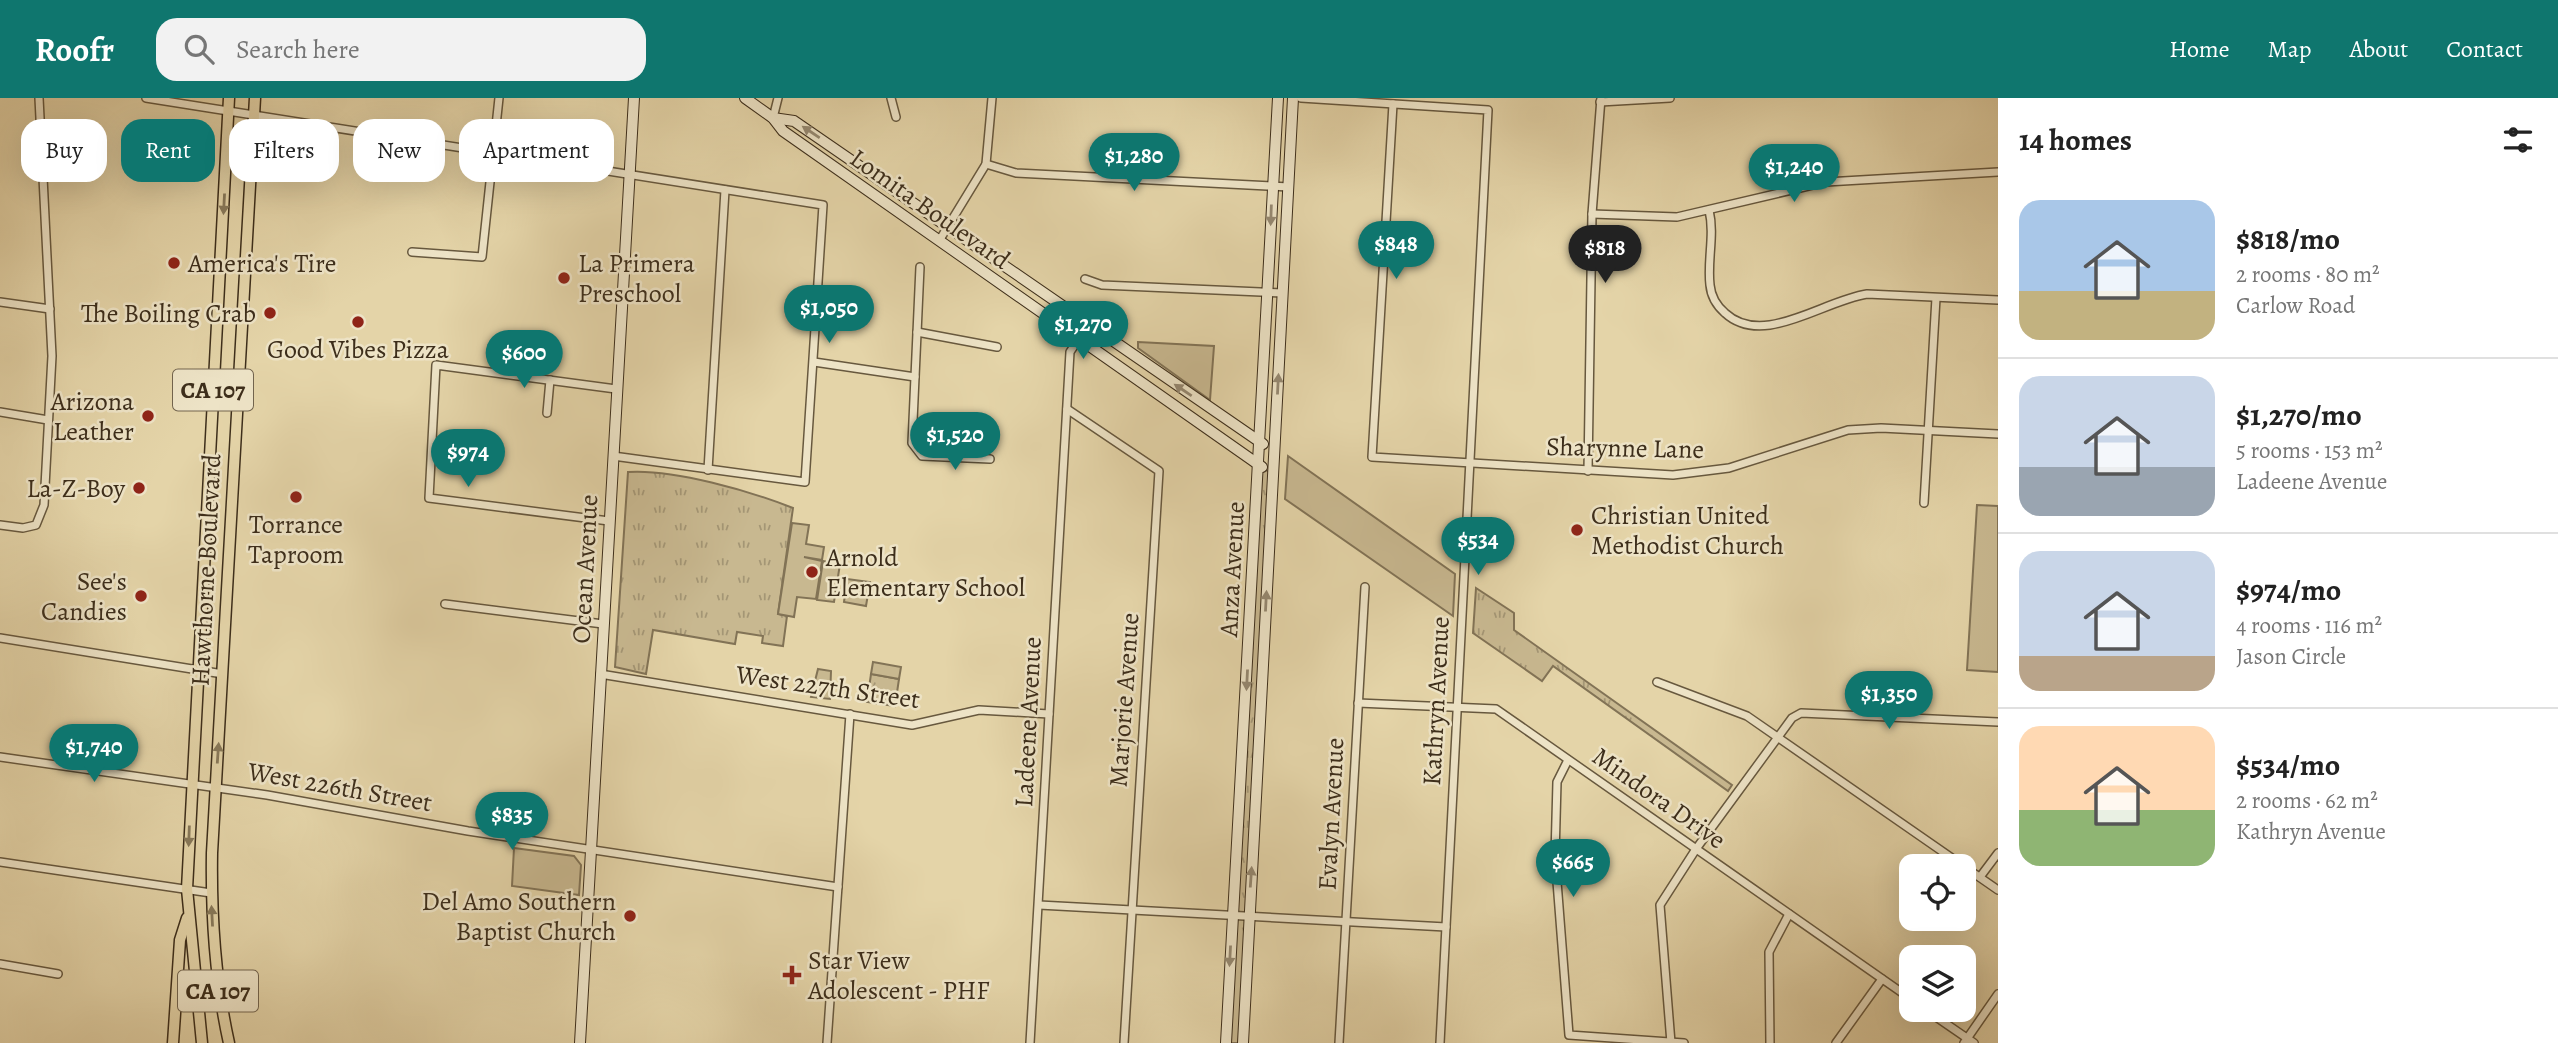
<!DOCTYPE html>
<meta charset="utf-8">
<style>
:root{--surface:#fff;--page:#f2f2f2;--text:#222;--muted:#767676;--line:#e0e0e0;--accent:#0f766e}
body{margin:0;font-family:Alegreya,serif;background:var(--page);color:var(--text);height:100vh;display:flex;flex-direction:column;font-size:26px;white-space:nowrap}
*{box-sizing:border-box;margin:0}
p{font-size:23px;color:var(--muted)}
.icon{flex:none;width:38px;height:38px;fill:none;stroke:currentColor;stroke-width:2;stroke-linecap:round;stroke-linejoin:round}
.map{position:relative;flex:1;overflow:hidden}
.panel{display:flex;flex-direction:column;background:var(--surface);width:560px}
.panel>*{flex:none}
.hud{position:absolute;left:21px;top:21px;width:665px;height:63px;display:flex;gap:14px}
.controls{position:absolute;left:1899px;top:756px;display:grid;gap:14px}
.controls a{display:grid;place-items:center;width:77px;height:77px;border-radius:14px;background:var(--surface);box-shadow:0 7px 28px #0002;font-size:35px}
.price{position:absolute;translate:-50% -60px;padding:0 16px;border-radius:24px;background:var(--accent);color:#fff;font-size:23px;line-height:46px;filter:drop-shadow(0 2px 4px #0008)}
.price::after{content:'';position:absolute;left:50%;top:42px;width:21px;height:16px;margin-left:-10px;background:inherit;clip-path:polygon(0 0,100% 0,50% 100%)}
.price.selected{background:#222;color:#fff}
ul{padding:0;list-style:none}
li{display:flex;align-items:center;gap:21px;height:175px;padding:0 21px}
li+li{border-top:2px solid var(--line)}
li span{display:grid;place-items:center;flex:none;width:196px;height:140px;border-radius:21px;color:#555}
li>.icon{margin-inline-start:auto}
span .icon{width:84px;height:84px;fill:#fffc;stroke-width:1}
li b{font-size:30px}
h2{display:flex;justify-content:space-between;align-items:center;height:84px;padding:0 21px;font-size:30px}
.chip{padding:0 24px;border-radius:21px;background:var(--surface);box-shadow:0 7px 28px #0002;font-size:24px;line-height:63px}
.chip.selected{background:var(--accent);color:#fff}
header{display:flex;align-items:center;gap:42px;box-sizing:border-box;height:98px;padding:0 35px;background:var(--accent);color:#fff}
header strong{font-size:33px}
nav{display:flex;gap:38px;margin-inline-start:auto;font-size:24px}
.search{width:490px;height:63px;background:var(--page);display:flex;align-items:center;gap:18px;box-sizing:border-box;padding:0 24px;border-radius:21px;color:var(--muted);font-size:26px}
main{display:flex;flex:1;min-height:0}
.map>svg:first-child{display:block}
.grass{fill:url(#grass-tufts);stroke:#827356;stroke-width:2}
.park{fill:#c8b890;stroke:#827356;stroke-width:2}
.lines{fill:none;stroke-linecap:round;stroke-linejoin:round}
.street-casing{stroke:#67583e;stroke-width:10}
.secondary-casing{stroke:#3d2e1b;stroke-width:12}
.primary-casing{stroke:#3d2e1b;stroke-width:13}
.street{stroke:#ede3c6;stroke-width:7}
.secondary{stroke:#ede3c6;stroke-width:10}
.primary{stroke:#e4d4a8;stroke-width:10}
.oneway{fill:#958870}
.oneway2{fill:#88795a}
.poi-dot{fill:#8f2418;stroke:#ede3c6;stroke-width:2.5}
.labels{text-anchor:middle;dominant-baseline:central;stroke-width:5;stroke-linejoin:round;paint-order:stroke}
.shield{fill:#ede3c6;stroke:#72644e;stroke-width:2}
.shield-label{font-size:24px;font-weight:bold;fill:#3d2e1b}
.street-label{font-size:26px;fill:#3d2e1b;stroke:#ede3c6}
.poi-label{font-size:26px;fill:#3d2e1b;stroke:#ede3c6;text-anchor:start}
</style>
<header>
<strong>Roofr</strong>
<div class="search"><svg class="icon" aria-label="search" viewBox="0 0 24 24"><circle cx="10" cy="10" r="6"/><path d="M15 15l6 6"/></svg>Search here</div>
<nav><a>Home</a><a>Map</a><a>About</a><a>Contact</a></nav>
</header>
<main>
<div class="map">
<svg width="1998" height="945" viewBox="0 0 1998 945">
<defs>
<pattern id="grass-tufts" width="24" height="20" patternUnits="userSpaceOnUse" patternTransform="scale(1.75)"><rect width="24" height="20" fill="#c8b890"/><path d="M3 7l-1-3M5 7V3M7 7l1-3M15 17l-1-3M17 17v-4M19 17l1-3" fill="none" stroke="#a49675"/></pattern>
</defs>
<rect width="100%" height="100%" fill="#e4d4a8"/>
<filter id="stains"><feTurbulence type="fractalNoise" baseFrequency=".00286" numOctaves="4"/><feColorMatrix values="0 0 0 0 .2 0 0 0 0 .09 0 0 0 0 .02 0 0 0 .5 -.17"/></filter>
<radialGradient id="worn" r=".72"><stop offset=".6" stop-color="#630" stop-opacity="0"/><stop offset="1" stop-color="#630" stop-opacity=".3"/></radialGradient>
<g class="grass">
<polygon points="1259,367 1273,377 1243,945 1226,945"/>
<path d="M628 374C674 371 750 393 793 410L778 516 787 518 783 548 762 545 763 538 737 534 735 546 653 532 646 576 615 569Z"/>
<polygon points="1476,490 1514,515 1514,532 1732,687 1728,693 1553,568 1542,583 1473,535"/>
<polygon points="871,576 899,581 895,608 867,604"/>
</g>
<g class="park">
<polygon points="1138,244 1214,248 1210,302 1138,250"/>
<polygon points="1288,358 1455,476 1453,518 1285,401"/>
<polygon points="1977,407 1998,408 1998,574 1967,572"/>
<polygon points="792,425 809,427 806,446 824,449 822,462 804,459 822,463 816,501 797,499 794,519 778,516"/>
<polygon points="823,463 840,466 834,504 817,502"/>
<polygon points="847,481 870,484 866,508 844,504"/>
<polygon points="873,564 901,569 899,581 871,576"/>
<polygon points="818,571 831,573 830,601 811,599"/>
<polygon points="514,750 574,758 581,767 579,797 512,788"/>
</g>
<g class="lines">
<defs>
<g id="street">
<polyline points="146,0 823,107 805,384 613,358"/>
<polyline points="891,0 896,19"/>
<polyline points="1301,0 1488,12 1440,945"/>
<polyline points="1600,4 1670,0"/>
<polyline points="1393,6 1372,359 1673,377 1729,370 1848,332 1881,330 1998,336"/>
<polyline points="773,20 778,0"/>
<polyline points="986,66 1016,75 1289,89"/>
<path d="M1709 112C1715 137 1707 162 1710 187 1711 198 1717 208 1725 215 1763 250 1822 203 1867 196L1998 202"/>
<polyline points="1592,116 1677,119 1826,84 1998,74"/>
<polyline points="939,143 986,66 992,0"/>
<polyline points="412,154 482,159 499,0"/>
<polyline points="920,169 912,345 922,358 990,361"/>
<polyline points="1085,181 1102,187 1283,195"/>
<polyline points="0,204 50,211"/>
<polyline points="917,234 997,249"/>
<polyline points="814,264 915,279"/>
<polyline points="1067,311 1159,373 1124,945"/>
<polyline points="0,314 48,322"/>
<polyline points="547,315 550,282"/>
<polyline points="708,372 725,92"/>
<polyline points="1588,373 1592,116 1601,0"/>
<polyline points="1924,405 1936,200"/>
<polyline points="609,423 429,400 436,267 616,291"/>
<polyline points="0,427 23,430 36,427 44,407 52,258 39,0"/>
<polyline points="445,506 603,526"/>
<polyline points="0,540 223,576"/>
<polyline points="600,576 912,627 979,612 1049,616"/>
<polyline points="1657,584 1747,618 1998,792"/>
<polyline points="1358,605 1496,611 1911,901"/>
<polyline points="0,659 267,697 468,733 838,789"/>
<polyline points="1568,662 1557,684 1555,758 1569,937 1684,945"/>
<polyline points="0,764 211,795"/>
<polyline points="1980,779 1998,755"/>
<polyline points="1039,807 1446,829"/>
<polyline points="0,866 58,876"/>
<polyline points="1926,912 1974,945"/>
<polyline points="827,945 850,616"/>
<polyline points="1030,945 1070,254 1088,227"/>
<polyline points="1339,945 1365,489"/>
<polyline points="1671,945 1660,807 1696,751 1792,620 1801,615 1998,624"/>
<polyline points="1770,945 1769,854 1789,816"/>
<polyline points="1836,945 1882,881"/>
<polyline points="1964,945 1998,896"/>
</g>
<g id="secondary">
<polyline points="745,0 773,20 783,33 1262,369"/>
<polyline points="773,20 794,23 1263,346"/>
<polyline points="580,945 634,0"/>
<polyline points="1226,945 1278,0"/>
<polyline points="1243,945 1293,0"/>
</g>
<g id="primary">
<polyline points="173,945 180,842 187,820"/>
<polyline points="202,945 187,791 229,0"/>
<path d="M229 945C215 882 211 819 212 755L255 0"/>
</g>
</defs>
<use href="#street" class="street-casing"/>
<use href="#secondary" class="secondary-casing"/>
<use href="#primary" class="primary-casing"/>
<use href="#street" class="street"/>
<use href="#secondary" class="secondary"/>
<use href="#primary" class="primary"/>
</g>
<defs><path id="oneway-solid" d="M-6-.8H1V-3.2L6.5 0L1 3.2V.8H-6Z" transform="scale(1.75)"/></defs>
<g class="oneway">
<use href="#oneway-solid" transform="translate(811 34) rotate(-146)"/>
<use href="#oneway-solid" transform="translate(1271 117) rotate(92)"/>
<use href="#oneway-solid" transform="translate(1278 286) rotate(-87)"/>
<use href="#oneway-solid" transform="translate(1183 292) rotate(-146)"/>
<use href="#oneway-solid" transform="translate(1266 503) rotate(-87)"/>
<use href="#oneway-solid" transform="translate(1247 582) rotate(93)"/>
<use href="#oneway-solid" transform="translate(1251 779) rotate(-86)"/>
<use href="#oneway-solid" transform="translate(1230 858) rotate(93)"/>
</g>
<g class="oneway2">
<use href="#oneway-solid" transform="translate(224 106) rotate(93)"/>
<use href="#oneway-solid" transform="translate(218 655) rotate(-86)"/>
<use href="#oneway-solid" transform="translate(189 738) rotate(92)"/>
<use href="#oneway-solid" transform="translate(212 818) rotate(-93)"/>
</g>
<g class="poi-dot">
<circle cx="174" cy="165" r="7"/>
<circle cx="564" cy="180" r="7"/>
<circle cx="270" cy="215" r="7"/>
<circle cx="358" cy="224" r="7"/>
<circle cx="148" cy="318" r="7"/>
<circle cx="139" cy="390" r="7"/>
<circle cx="296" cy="399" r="7"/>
<circle cx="1577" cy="432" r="7"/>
<circle cx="812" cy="474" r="7"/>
<circle cx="141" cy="498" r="7"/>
<circle cx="630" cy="818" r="7"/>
<path d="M788.5 866.5h7v7h7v7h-7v7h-7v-7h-7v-7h7z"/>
</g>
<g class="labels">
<g class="shield">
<rect x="173" y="271.5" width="80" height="41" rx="5"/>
<rect x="178" y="872.5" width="80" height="41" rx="5"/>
</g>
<g class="shield-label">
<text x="213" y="292">CA 107</text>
<text x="218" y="893">CA 107</text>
</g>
<g class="street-label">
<text transform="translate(930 111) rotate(35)">Lomita Boulevard</text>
<text transform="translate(1625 350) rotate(1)">Sharynne Lane</text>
<text transform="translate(585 471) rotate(-87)">Ocean Avenue</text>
<text transform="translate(1232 471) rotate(-87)">Anza Avenue</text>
<text transform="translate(206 472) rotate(-87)">Hawthorne Boulevard</text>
<text transform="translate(828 589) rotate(8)">West 227th Street</text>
<text transform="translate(1124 602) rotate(-86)">Marjorie Avenue</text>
<text transform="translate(1436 603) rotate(-87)">Kathryn Avenue</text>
<text transform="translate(1028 624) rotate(-87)">Ladeene Avenue</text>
<text transform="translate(340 689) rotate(10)">West 226th Street</text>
<text transform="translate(1659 700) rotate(35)">Mindora Drive</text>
<text transform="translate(1331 716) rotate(-87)">Evalyn Avenue</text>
</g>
<g class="poi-label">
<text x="188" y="165">America's Tire</text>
<text x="578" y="165">La Primera<tspan x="578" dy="30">Preschool</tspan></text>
<text x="256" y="215" text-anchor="end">The Boiling Crab</text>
<text x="358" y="251" text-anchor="middle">Good Vibes Pizza</text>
<text x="134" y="303" text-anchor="end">Arizona<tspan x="134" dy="30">Leather</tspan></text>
<text x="125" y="390" text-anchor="end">La-Z-Boy</text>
<text x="1591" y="417">Christian United<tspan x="1591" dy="30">Methodist Church</tspan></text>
<text x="296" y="426" text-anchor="middle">Torrance<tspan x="296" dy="30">Taproom</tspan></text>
<text x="826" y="459">Arnold<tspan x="826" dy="30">Elementary School</tspan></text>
<text x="127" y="483" text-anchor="end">See's<tspan x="127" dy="30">Candies</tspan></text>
<text x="616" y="803" text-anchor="end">Del Amo Southern<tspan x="616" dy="30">Baptist Church</tspan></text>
<text x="808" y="862">Star View<tspan x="808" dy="30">Adolescent - PHF</tspan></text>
</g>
</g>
<rect width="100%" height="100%" filter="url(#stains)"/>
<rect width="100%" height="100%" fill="url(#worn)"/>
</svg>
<div class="controls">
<a><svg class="icon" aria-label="locate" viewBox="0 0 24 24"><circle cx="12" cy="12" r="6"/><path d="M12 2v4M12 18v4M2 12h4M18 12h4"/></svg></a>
<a><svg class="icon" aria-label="layers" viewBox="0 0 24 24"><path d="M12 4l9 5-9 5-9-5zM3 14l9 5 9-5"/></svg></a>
</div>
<b class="price" style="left:1134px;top:95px">$1,280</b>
<b class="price" style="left:1794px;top:106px">$1,240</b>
<b class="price" style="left:1396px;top:183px">$848</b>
<b class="price selected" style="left:1605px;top:187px">$818</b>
<b class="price" style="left:829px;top:247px">$1,050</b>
<b class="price" style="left:1083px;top:263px">$1,270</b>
<b class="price" style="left:524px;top:292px">$600</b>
<b class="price" style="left:955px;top:374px">$1,520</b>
<b class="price" style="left:468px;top:391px">$974</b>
<b class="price" style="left:1478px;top:479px">$534</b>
<b class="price" style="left:1889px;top:633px">$1,350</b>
<b class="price" style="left:94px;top:686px">$1,740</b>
<b class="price" style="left:512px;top:754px">$835</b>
<b class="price" style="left:1573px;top:801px">$665</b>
<div class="hud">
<a class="chip">Buy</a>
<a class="chip selected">Rent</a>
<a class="chip">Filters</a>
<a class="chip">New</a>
<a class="chip">Apartment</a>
</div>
</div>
<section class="panel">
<h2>14 homes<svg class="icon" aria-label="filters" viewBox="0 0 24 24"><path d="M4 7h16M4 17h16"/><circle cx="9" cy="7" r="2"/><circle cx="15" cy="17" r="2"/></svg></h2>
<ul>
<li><span style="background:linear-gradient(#a9c7e8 65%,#c2b280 0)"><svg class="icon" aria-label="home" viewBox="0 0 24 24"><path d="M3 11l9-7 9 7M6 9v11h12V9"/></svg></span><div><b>$818/mo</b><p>2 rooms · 80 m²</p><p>Carlow Road</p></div></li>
<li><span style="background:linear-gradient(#c9d6e8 65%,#9aa5b1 0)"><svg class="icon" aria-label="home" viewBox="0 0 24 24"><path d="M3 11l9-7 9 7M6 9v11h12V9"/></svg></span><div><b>$1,270/mo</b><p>5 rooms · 153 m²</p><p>Ladeene Avenue</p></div></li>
<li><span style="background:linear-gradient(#c9d6e8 75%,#b9a48a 0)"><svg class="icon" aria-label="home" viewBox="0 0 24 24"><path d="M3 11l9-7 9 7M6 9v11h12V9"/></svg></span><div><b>$974/mo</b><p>4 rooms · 116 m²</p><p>Jason Circle</p></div></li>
<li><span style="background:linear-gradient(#ffd9b3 60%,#8fb573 0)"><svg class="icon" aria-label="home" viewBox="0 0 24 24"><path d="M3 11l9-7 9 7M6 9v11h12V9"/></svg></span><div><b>$534/mo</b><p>2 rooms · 62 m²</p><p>Kathryn Avenue</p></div></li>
</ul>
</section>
</main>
